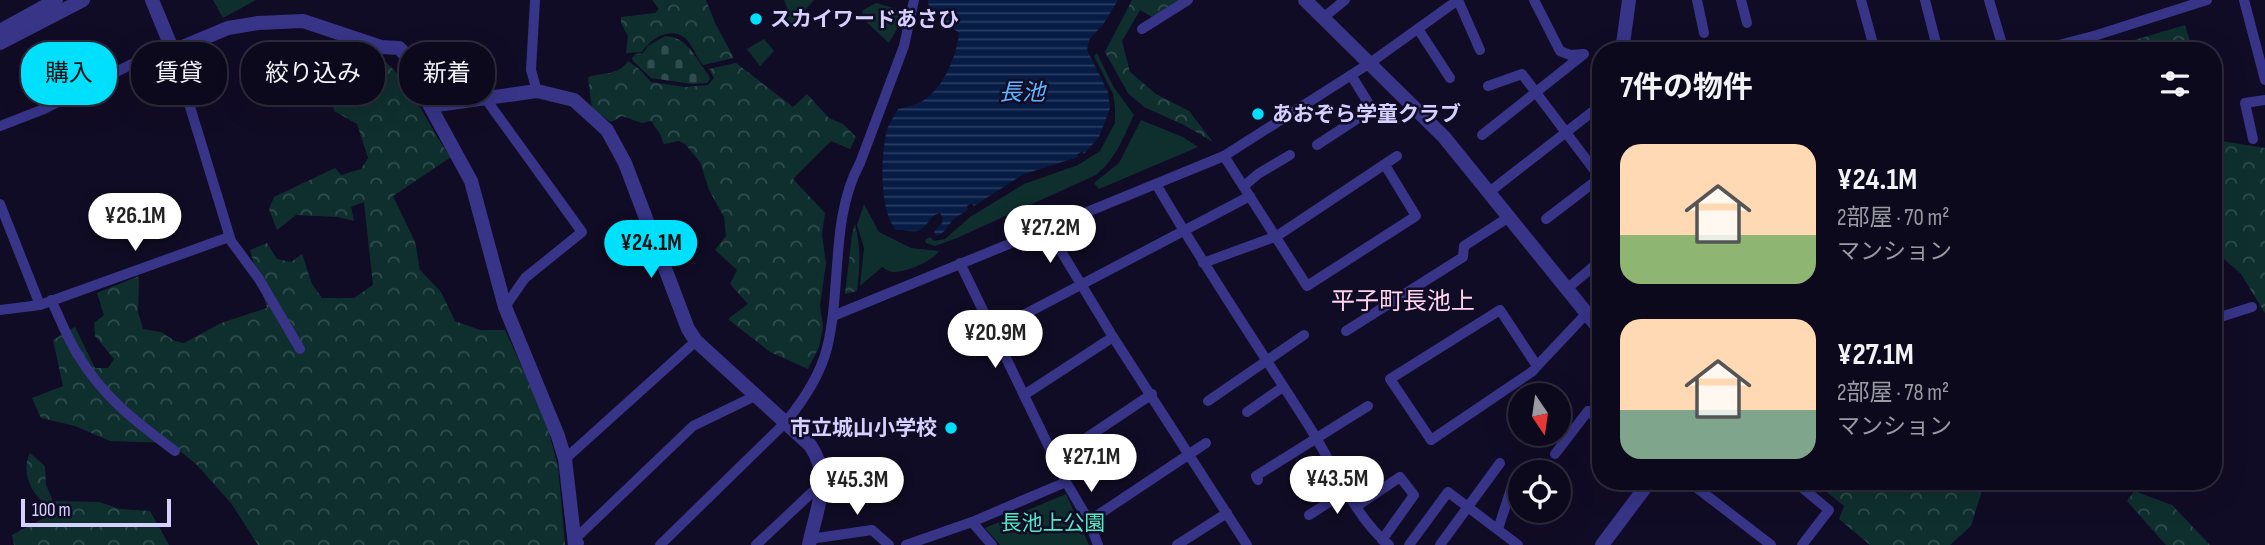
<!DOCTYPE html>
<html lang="ja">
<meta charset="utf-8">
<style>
:root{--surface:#0d091c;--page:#1b1729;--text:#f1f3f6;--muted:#9a9aa3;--line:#2d2a3b;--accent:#00dffb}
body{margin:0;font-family:"Sofia Sans Condensed","Noto Sans JP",sans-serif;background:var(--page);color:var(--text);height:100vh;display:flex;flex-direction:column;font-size:26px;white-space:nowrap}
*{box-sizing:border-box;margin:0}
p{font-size:23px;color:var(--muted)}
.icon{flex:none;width:38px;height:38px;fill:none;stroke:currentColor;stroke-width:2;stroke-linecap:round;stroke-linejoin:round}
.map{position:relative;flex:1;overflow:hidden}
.drawer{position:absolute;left:1592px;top:42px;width:630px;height:448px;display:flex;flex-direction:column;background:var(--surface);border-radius:28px;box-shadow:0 7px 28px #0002,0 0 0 2px var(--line)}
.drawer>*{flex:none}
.guide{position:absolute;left:21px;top:42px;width:665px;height:63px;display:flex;gap:14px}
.needle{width:46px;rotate:167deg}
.tools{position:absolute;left:1508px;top:383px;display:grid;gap:14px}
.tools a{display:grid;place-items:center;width:63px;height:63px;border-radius:50%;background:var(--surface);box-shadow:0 7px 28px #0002,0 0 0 2px var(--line);font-size:35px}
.scale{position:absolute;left:21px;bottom:18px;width:150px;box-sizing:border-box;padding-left:7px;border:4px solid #d6d0ff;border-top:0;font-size:19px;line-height:24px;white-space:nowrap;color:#d6d0ff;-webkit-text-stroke:5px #110c25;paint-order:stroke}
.price{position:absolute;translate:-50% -60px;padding:0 16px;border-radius:24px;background:#fff;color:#222;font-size:23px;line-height:46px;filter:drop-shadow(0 2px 4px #0008)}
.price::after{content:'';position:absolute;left:50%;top:42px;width:21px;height:16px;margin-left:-10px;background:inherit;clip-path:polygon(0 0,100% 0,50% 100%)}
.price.active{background:var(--accent);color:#111}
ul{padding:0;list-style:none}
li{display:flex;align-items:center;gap:21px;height:175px;padding:0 28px}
li span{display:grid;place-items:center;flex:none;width:196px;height:140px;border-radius:21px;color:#555}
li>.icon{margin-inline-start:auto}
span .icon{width:84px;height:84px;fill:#fffc;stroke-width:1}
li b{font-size:30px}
h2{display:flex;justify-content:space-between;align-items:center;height:84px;padding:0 28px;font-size:30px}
.chip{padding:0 24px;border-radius:28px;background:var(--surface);box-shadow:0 7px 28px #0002,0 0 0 2px var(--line);font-size:24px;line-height:63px}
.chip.active{background:var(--accent);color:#111}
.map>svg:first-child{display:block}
.green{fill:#0f2f2f}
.forest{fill:url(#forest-crowns)}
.cemetery{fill:url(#cemetery-stones)}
.water{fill:url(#water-rules)}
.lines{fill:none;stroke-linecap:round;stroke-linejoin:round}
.minor{stroke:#383488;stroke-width:10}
.tertiary{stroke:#383488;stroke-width:14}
.poi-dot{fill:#00dffb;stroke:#110c25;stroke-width:2.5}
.labels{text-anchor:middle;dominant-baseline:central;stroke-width:5;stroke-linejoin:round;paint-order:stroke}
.poi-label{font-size:21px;font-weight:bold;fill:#d6d0ff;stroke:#110c25;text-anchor:start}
.park-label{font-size:21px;fill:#52e9c5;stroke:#110c25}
.water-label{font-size:23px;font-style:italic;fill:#5eb3ff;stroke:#110c25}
.quarter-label{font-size:24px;fill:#ffd2ee;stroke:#110c25}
</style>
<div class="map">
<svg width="2265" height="545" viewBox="0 0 2265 545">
<defs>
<pattern id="forest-crowns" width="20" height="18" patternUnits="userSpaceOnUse" patternTransform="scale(1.75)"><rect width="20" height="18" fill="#0f2f2f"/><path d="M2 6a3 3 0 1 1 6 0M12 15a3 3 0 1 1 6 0" fill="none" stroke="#314c4e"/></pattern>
<pattern id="cemetery-stones" width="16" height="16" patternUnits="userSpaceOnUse" patternTransform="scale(1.75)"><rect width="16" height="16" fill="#0f2f2f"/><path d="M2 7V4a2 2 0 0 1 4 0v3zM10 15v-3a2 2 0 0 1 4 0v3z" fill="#314c4e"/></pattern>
<pattern id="water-rules" width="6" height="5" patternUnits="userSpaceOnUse" patternTransform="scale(1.75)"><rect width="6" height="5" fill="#061c45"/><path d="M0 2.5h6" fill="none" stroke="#2a3c61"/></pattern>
</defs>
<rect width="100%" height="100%" fill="#110c25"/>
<g class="green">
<polygon points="213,0 256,0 223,18"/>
<polygon points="784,0 814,0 792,25 785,19 790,16"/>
<polygon points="876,3 894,8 903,18 889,43 861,17 863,10"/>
<polygon points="764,39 774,51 760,66 747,49"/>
<path d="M1097 53 1113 86 1134 115C1122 139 1118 156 1096 175L957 238 935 246 926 243 925 240 930 237 934 241 945 239 970 217 1024 184 1078 165 1100 151 1115 123V108L1113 94 1094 56Z"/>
<polygon points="1141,120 1183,137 1198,147 1099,189 1094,183 1119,163"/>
<path d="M864 204 879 232 911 248 939 251C932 262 906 272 893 272 889 272 886 269 882 267L860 286 864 248 857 225Z"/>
<polygon points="1066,494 1089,545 1000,545 985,528"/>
</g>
<g class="forest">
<path d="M652 0H706L716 25 734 58 703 65C697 57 693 47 687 40 672 25 651 38 642 52L626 53 628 36 621 23V17L655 13 659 9Z"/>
<polygon points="1132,0 1179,0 1152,17 1140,10 1122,41 1130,72 1156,94 1189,111 1213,142 1184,125 1144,107 1128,93 1105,52"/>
<polygon points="2185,25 2193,51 2133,51 2131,41"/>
<path d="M336 47C344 47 355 46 363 49 404 61 426 125 451 157L393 196 415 242 420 270 441 292 455 321 480 330H505L545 418 558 466 565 545H258L231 503 197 465 170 443 110 441 75 426 41 418 32 398 63 386 53 340 75 327 95 368H108L114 359 95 336 94 323 104 315 97 293 139 276 138 312 143 329 161 332 175 341 184 343 221 323 267 308 250 250 267 243 277 259 291 262 302 254 312 284 322 298H354L373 285 364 202 351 207 354 221 338 217 296 215 277 230 269 209 274 197 335 168 341 175 361 169 368 158 357 124 334 111 331 97 321 86 275 103 269 75 313 65Z"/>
<path d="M628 61 638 68 651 82 685 87 708 85 714 78 709 69 736 63 793 107 807 94 829 118 843 124 856 137 850 149 831 141 793 179 825 213 822 235 826 263 820 306 823 327 819 347 808 369 770 352 728 319 748 304 730 284 737 270 715 250 726 236 724 217 709 190 700 162 685 144 679 141 664 144 660 134 651 121 642 123 622 116 611 122 592 109 588 77C603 72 618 76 628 61Z"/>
<polygon points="2214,119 2221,141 2265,148 2265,313 2241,274 2214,250"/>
<path d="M855 224C861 249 860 265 857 291L845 294 852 235Z"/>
<path d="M30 453 45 466 46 485 53 501 99 502 120 509 150 511 169 545H14L12 535 46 517V504C30 493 21 471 30 453Z"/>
<polygon points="1813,481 1985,481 1971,526 1950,545 1870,545 1839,519 1844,506"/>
<polygon points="2134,491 2172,505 2210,545 2166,545 2127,501"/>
</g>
<path class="cemetery" d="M665 36C688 37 695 58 708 74L710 79 707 83 692 84 651 78 633 61 632 58 636 54 643 53 648 46Z"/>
<path class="water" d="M928 0H1118L1104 23 1089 40 1087 50 1108 92 1110 108 1099 137 1084 154 1082 151 1077 155 1078 157 1024 174 974 206 971 203 967 206 968 210C963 213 957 216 953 220 946 227 946 233 936 236L934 232 942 223 943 218 940 213C929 216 930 224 921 229 914 234 904 229 896 230 879 209 881 160 886 134 887 126 894 117 898 109 906 107 917 105 924 100 944 87 957 55 959 33L929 9Z"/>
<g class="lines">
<g class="minor">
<polyline points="535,0 531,70 537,91"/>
<polyline points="1458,0 1480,50"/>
<polyline points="1697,0 1704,33"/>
<polyline points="1741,0 1747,23"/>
<polyline points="1861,0 1875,51"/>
<polyline points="1925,0 1938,51"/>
<polyline points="1989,0 2004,51"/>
<polyline points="2244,0 2265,80"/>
<polyline points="1323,18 1345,0"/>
<polyline points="1142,29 1188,0"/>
<polyline points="1418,29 1450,78"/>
<polyline points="173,51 231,241 259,279 300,349"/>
<polyline points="2036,51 2097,35 2207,0"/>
<polyline points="1488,86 1522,74 1601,179"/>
<polyline points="485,98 582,232 525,278 505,307"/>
<polyline points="0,126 44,109 171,44"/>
<polyline points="1482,135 1584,54 1570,55 1560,51 1534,0"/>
<polyline points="2253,139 2245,103 2265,100"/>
<polyline points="1317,145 1372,109 1351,75"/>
<polyline points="1224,156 1307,286 1416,216 1385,165"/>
<path d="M1156 184C1205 268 1260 349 1312 431 1334 467 1357 520 1389 545"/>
<polyline points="1244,186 1258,174 1290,155"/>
<polyline points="1488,193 1601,105"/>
<polyline points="0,204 40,305"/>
<polyline points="1546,219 1601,177"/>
<polyline points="1047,228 1113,337 1247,545"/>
<polyline points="960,263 1066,482 1089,521 1098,545"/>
<polyline points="1203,263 1277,236 1397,156"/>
<polyline points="1568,288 1601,260"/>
<path d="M51 300C60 318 67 338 78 355 103 397 136 422 175 451"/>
<polyline points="0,310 40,305 229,237"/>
<polyline points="833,316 1224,156 1370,63 1458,0"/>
<polyline points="2214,319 2252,307"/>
<polyline points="993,331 1250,196"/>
<polyline points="1346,331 1463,257 1464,246 1509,217"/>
<polyline points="1537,366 1500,310 1390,379 1431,440 1533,371 1537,366 1587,313"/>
<polyline points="1024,395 1113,337"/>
<polyline points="1208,401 1304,335"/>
<polyline points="1247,412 1283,387"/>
<polyline points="1555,454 1588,411 1601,421"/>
<polyline points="565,459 696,341"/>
<polyline points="1055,459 1152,394"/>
<polyline points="1258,480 1256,476 1368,406"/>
<polyline points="1688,481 1771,545"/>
<polyline points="1794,481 1829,510 1802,545"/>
<polyline points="1357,506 1400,477 1414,495 1382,540"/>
<polyline points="1309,515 1348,490"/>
<polyline points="1089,521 1206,443"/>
<polyline points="972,522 992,545"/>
<polyline points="1498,529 1514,480"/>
<polyline points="810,539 872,530 889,545"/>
<polyline points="579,543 576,538 693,426 755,396"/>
<path d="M660 545 785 423C803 401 820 376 827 348 842 288 830 218 860 163L904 46 914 0"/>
<polyline points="756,545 823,482"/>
<polyline points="906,545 972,522 1066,482"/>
<polyline points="1177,545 1227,513"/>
<polyline points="1409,545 1448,492 1518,545"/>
<polyline points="1440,545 1500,463"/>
</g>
<g class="tertiary">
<polyline points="152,0 173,51 228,28 258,23 303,21 381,47 399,48 406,55 430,106 471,181 505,307 558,436 565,459 575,545"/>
<polyline points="1305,0 1444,137 1601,331"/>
<polyline points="0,31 56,0"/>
<polyline points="0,43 83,0"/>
<polyline points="1622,51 1629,0"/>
<path d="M430 106 537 91 574 100 607 130 625 163 688 329 696 341 810 445C833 478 816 509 809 545"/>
<polyline points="1602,545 1650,481"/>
</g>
</g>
<g class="poi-dot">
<circle cx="756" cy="19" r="7"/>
<circle cx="1258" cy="114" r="7"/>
<circle cx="951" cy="428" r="7"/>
</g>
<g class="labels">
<g class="poi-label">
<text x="770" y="19">スカイワードあさひ</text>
<text x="1272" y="114">あおぞら学童クラブ</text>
<text x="937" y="428" text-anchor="end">市立城山小学校</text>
</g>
<g class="park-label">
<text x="1053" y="523">長池上公園</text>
</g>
<g class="water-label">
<text x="1022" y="93">長池</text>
</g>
<g class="quarter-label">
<text x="1403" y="301">平子町長池上</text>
</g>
</g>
</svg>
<div class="tools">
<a><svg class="needle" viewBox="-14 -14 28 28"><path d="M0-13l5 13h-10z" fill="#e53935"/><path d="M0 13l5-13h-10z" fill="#9a9aa3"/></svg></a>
<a><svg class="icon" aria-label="locate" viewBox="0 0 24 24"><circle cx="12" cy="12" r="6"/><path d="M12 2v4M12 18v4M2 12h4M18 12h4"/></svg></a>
</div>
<div class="scale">100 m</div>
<b class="price" style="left:135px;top:253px">¥26.1M</b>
<b class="price" style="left:1050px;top:265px">¥27.2M</b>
<b class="price active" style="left:651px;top:280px">¥24.1M</b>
<b class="price" style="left:995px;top:370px">¥20.9M</b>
<b class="price" style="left:1091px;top:494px">¥27.1M</b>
<b class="price" style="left:1337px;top:516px">¥43.5M</b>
<b class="price" style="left:857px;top:517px">¥45.3M</b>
<div class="guide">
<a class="chip active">購入</a>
<a class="chip">賃貸</a>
<a class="chip">絞り込み</a>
<a class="chip">新着</a>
</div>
<section class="drawer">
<h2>7件の物件<svg class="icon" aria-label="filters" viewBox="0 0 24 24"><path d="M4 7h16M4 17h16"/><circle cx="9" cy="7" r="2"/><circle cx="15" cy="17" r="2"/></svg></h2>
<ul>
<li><span style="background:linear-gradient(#ffd9b3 65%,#8fb573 0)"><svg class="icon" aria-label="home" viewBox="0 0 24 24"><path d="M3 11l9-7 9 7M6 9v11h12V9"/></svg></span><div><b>¥24.1M</b><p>2部屋 · 70 m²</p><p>マンション</p></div></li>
<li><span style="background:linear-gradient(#ffd9b3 65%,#7fa58c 0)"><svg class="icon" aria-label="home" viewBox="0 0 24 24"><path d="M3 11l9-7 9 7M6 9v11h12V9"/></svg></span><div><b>¥27.1M</b><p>2部屋 · 78 m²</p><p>マンション</p></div></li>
</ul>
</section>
</div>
